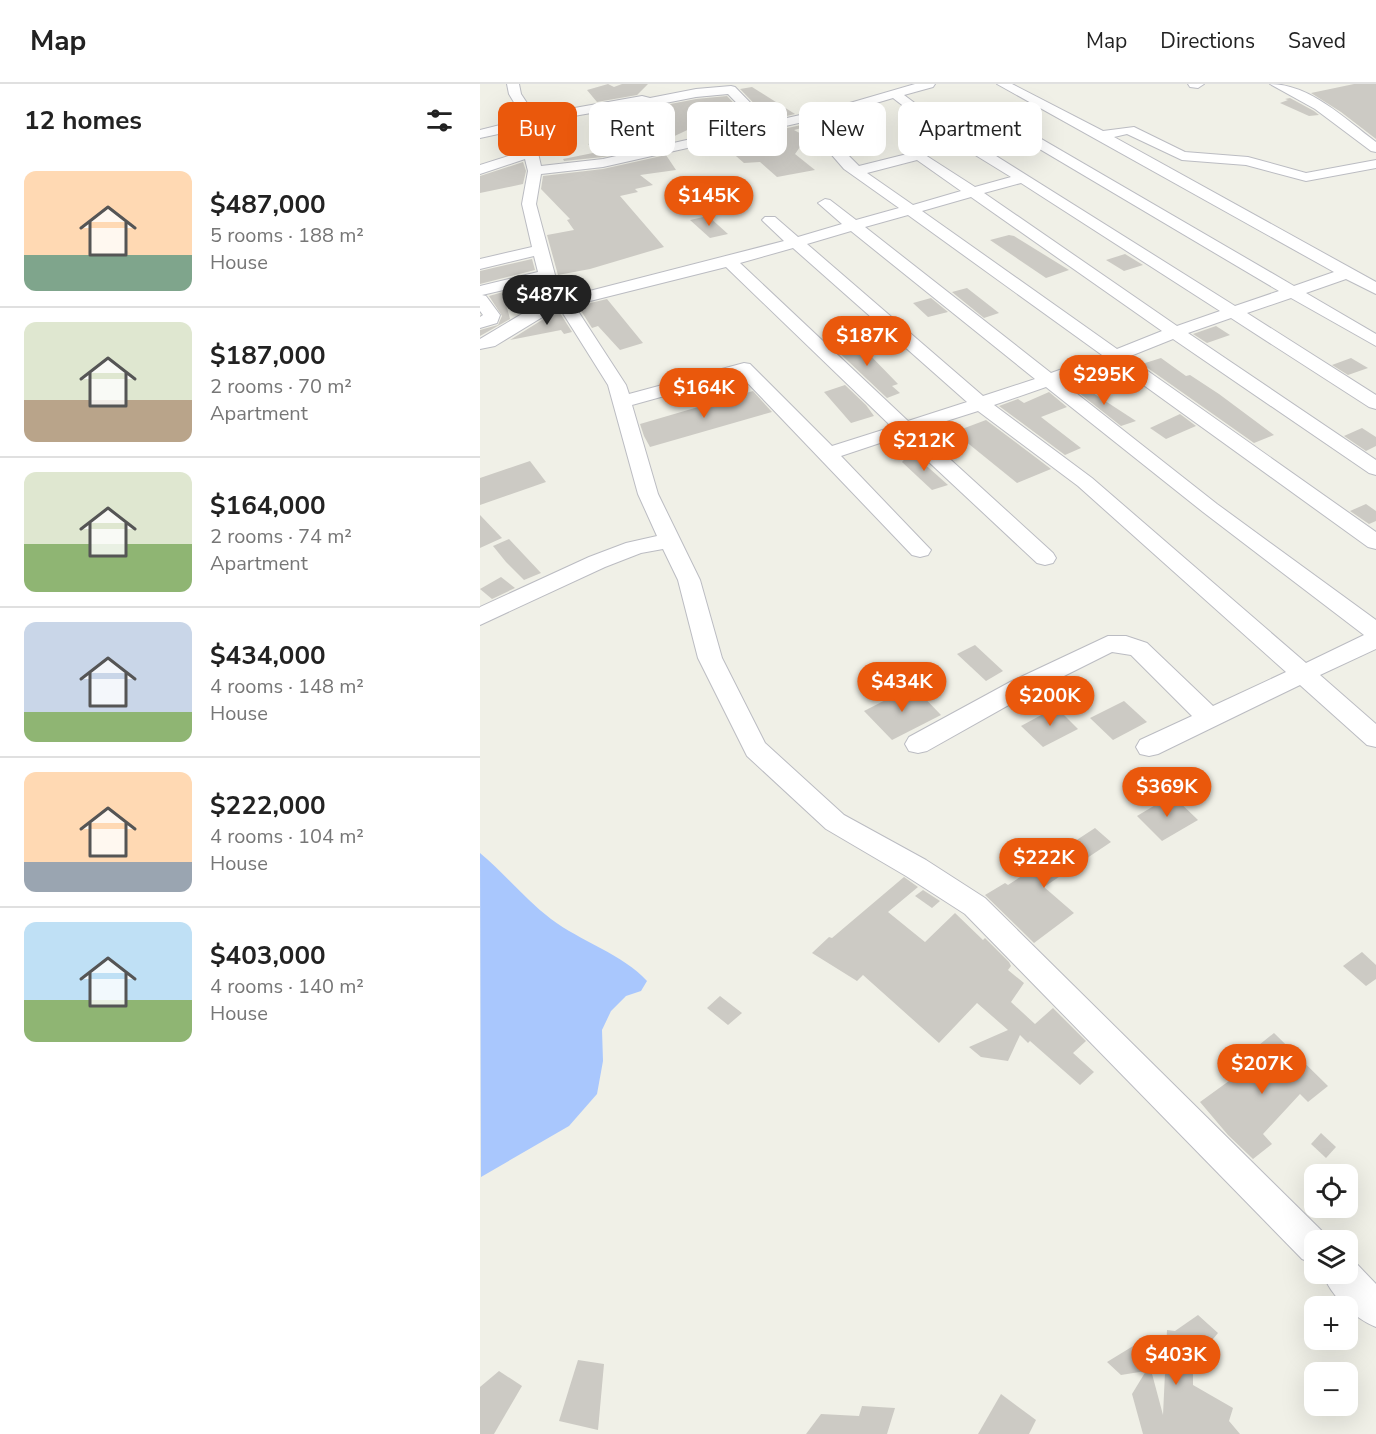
<!DOCTYPE html>
<meta charset="utf-8">
<style>
:root{--surface:#fff;--page:#f6f6f6;--text:#222;--muted:#767676;--line:#e0e0e0;--accent:#ea580c}
body{margin:0;font-family:"Nunito Sans",sans-serif;background:var(--page);color:var(--text);height:100vh;display:flex;flex-direction:column;font-size:22px;white-space:nowrap}
*{box-sizing:border-box;margin:0}
p{font-size:20px;color:var(--muted)}
.icon{flex:none;width:33px;height:33px;fill:none;stroke:currentColor;stroke-width:2;stroke-linecap:round;stroke-linejoin:round}
.map{position:relative;flex:1;overflow:hidden}
.sheet{display:flex;flex-direction:column;background:var(--surface);width:480px}
.sheet>*{flex:none}
.top-card{position:absolute;left:18px;top:18px;width:570px;height:54px;display:flex;gap:12px}
.fabs{position:absolute;left:824px;top:1080px;display:grid;gap:12px}
.fabs a{display:grid;place-items:center;width:54px;height:54px;border-radius:12px;background:var(--surface);box-shadow:0 6px 24px #0002;font-size:30px}
.price{position:absolute;translate:-50% -51px;padding:0 14px;border-radius:21px;background:var(--accent);color:#fff;font-size:20px;line-height:39px;filter:drop-shadow(0 2px 3px #0008)}
.price::after{content:'';position:absolute;left:50%;top:36px;width:18px;height:14px;margin-left:-9px;background:inherit;clip-path:polygon(0 0,100% 0,50% 100%)}
.price.on{background:#222;color:#fff}
ul{padding:0;list-style:none}
li{display:flex;align-items:center;gap:18px;height:150px;padding:0 24px}
li+li{border-top:2px solid var(--line)}
li span{display:grid;place-items:center;flex:none;width:168px;height:120px;border-radius:12px;color:#555}
li>.icon{margin-inline-start:auto}
span .icon{width:72px;height:72px;fill:#fffc;stroke-width:1}
li b{font-size:26px}
h2{display:flex;justify-content:space-between;align-items:center;height:72px;padding:0 24px;font-size:26px}
.chip{padding:0 21px;border-radius:12px;background:var(--surface);box-shadow:0 6px 24px #0002;font-size:21px;line-height:54px}
.chip.on{background:var(--accent);color:#fff}
header{display:flex;align-items:center;gap:36px;box-sizing:border-box;height:84px;padding:0 30px;background:var(--surface);border-bottom:2px solid var(--line)}
header strong{font-size:28px}
nav{display:flex;gap:33px;margin-inline-start:auto;font-size:21px}
main{display:flex;flex:1;min-height:0}
.map>svg:first-child{display:block}
.water{fill:#a9c7fd}
.building{fill:#cccac4}
.lines{fill:none;stroke-linecap:round;stroke-linejoin:round}
.minor-casing{stroke:#bbbcc2;stroke-width:2}
.minor{fill:#fff;fill-rule:evenodd}
</style>
<header>
<strong>Map</strong>
<nav><a>Map</a><a>Directions</a><a>Saved</a></nav>
</header>
<main>
<section class="sheet">
<h2>12 homes<svg class="icon" aria-label="filters" viewBox="0 0 24 24"><path d="M4 7h16M4 17h16"/><circle cx="9" cy="7" r="2"/><circle cx="15" cy="17" r="2"/></svg></h2>
<ul>
<li><span style="background:linear-gradient(#ffd9b3 70%,#7fa58c 0)"><svg class="icon" aria-label="home" viewBox="0 0 24 24"><path d="M3 11l9-7 9 7M6 9v11h12V9"/></svg></span><div><b>$487,000</b><p>5 rooms · 188 m²</p><p>House</p></div></li>
<li><span style="background:linear-gradient(#dfe7d0 65%,#b9a48a 0)"><svg class="icon" aria-label="home" viewBox="0 0 24 24"><path d="M3 11l9-7 9 7M6 9v11h12V9"/></svg></span><div><b>$187,000</b><p>2 rooms · 70 m²</p><p>Apartment</p></div></li>
<li><span style="background:linear-gradient(#dfe7d0 60%,#8fb573 0)"><svg class="icon" aria-label="home" viewBox="0 0 24 24"><path d="M3 11l9-7 9 7M6 9v11h12V9"/></svg></span><div><b>$164,000</b><p>2 rooms · 74 m²</p><p>Apartment</p></div></li>
<li><span style="background:linear-gradient(#c9d6e8 75%,#8fb573 0)"><svg class="icon" aria-label="home" viewBox="0 0 24 24"><path d="M3 11l9-7 9 7M6 9v11h12V9"/></svg></span><div><b>$434,000</b><p>4 rooms · 148 m²</p><p>House</p></div></li>
<li><span style="background:linear-gradient(#ffd9b3 75%,#9aa5b1 0)"><svg class="icon" aria-label="home" viewBox="0 0 24 24"><path d="M3 11l9-7 9 7M6 9v11h12V9"/></svg></span><div><b>$222,000</b><p>4 rooms · 104 m²</p><p>House</p></div></li>
<li><span style="background:linear-gradient(#bfe0f5 65%,#8fb573 0)"><svg class="icon" aria-label="home" viewBox="0 0 24 24"><path d="M3 11l9-7 9 7M6 9v11h12V9"/></svg></span><div><b>$403,000</b><p>4 rooms · 140 m²</p><p>House</p></div></li>
</ul>
</section>
<div class="map">
<svg width="896" height="1350" viewBox="0 0 896 1350">
<rect width="100%" height="100%" fill="#f0f0e7"/>
<path class="water" d="M0 769C25 790 45 815 71 835 100 857 144 871 167 897L161 907 146 912 131 927 122 946 123 977 117 1010 89 1042 1 1093Z"/>
<g class="building">
<polygon points="128,0 134,3 142,0 168,0 157,11 117,18 107,6"/>
<polygon points="874,0 896,0 896,55 861,28 831,9"/>
<polygon points="272,3 315,30 290,36 260,5"/>
<polygon points="247,12 273,39 229,49 220,40 182,58 162,29 158,30 153,24 170,24 216,15"/>
<polygon points="810,14 834,27 839,31 829,32 800,19 808,16 805,15"/>
<polygon points="330,39 333,41 314,46 327,53 315,70 335,86 297,93 280,78 264,79 241,59"/>
<polygon points="134,54 149,66 170,56 175,61 123,73 84,77 83,75 118,68 108,60"/>
<polygon points="186,71 196,86 160,91 173,101 155,105 158,108 140,112 184,163 110,185 78,191 67,151 94,146 87,136 90,135 61,105 63,92 123,85"/>
<polygon points="43,78 46,87 43,100 0,109 0,92"/>
<polygon points="228,132 248,150 230,154 210,136"/>
<polygon points="529,151 534,152 589,186 566,194 510,156"/>
<polygon points="645,170 663,181 644,187 626,176"/>
<polygon points="52,175 55,186 0,200 0,187"/>
<polygon points="487,204 519,229 504,234 472,208"/>
<polygon points="23,208 30,235 0,252 0,246 18,241 22,232 9,212"/>
<polygon points="451,214 468,228 448,233 433,219"/>
<polygon points="127,215 163,259 140,266 118,242 112,244 98,222"/>
<polygon points="78,226 92,248 84,250 81,246 30,256"/>
<polygon points="736,242 750,251 727,259 713,250"/>
<polygon points="369,255 382,268 385,266 418,300 412,302 420,309 407,314 350,260"/>
<polygon points="681,274 706,292 710,291 739,310 794,351 774,359 662,280"/>
<polygon points="871,274 888,284 868,291 852,281"/>
<polygon points="596,298 656,337 641,342 589,301"/>
<polygon points="365,301 386,321 394,332 371,339 344,308"/>
<polygon points="273,307 292,328 170,363 164,352 160,340"/>
<polygon points="569,308 587,323 561,333 601,364 585,371 519,322 538,315 544,319"/>
<polygon points="700,330 716,342 686,355 670,344"/>
<polygon points="506,336 571,385 537,399 474,348"/>
<polygon points="882,344 896,353 896,362 886,367 864,352"/>
<polygon points="431,368 468,401 452,406 422,378"/>
<polygon points="50,377 66,398 0,421 0,394"/>
<polygon points="886,420 896,427 896,437 889,440 870,427"/>
<polygon points="0,431 22,454 0,464"/>
<polygon points="29,455 61,489 44,496 26,478 13,462"/>
<polygon points="21,493 35,504 12,515 0,505"/>
<polygon points="495,561 523,587 506,597 477,570"/>
<polygon points="433,602 461,631 412,656 384,627"/>
<polygon points="644,617 667,638 633,656 610,634"/>
<polygon points="576,623 598,645 563,663 541,642"/>
<polygon points="692,711 718,736 682,757 657,732"/>
<polygon points="615,744 631,758 564,803 594,829 554,859 505,811 525,799 528,801"/>
<polygon points="424,793 438,803 408,828 445,858 475,829 503,856 505,854 529,878 531,882 528,886 544,899 531,918 555,940 573,924 606,957 593,969 614,988 600,1001 550,957 548,959 540,951 528,977 501,973 489,963 528,946 497,919 459,959 383,891 377,897 332,869 349,853 352,854"/>
<polygon points="443,806 460,817 452,824 435,812"/>
<polygon points="882,868 896,881 896,895 886,902 863,882"/>
<polygon points="240,912 262,929 248,941 227,924"/>
<polygon points="794,949 848,1002 828,1018 820,1010 783,1050 792,1060 773,1075 748,1051 720,1018 782,973 774,965"/>
<polygon points="841,1049 856,1063 846,1074 831,1060"/>
<polygon points="718,1231 738,1249 713,1279 713,1301 753,1324 749,1337 760,1350 663,1350 652,1310 666,1287 641,1291 627,1278 663,1256 683,1331 687,1246 695,1247"/>
<polygon points="98,1276 124,1280 118,1346 79,1337"/>
<polygon points="19,1287 42,1302 14,1350 0,1350 0,1303"/>
<polygon points="521,1310 556,1336 549,1350 498,1350"/>
<polygon points="382,1322 415,1324 407,1350 326,1350 341,1330 379,1332"/>
</g>
<g class="lines">
<defs>
<g id="minor">
<path d="M27 0H39L41 10 55 31 162 12 170 14 216 5 251 2 255 3 289 38 356 23 435 0H455L453 3 424 11 460 38 525 23 530 24 531 27 530 30 522 32 814 202 854 188 517 0H532L623 47 654 43 705 68 768 73 826 89 896 76V84L826 97 766 81 702 76 647 50 634 53 896 198V210L866 195 826 209 896 250V262L811 214 767 229 896 311V325L889 323 751 234 708 249 896 376V391L889 389 693 255 648 273 896 448V465L888 463 633 279 582 298 737 420 896 536V565L840 591 896 640V663L887 661 820 601 678 670 669 672 660 670 656 663 660 656 712 632 651 571 632 568 550 609 447 667 438 669 429 667 425 660 429 653 532 597 628 552H646L667 559 733 622 806 588 598 402 498 327 438 346 573 469 576 474 573 479 565 481 557 479 421 352 361 372 451 466 448 471 440 473 432 471 260 291 152 321 178 410 220 496 242 574 285 659 364 731 446 776 505 814 846 1151 849 1156H834V1180L822 1175 485 830 426 792 346 745 267 672 218 574 198 496 183 465 161 469 125 483 0 541V523L109 473 146 459 177 452 158 410 128 301 79 223 15 262 0 265V255L72 212 63 197 2 211 6 212 20 231 17 239 0 244V233L3 231 0 227V202L58 188 54 172 0 185V175L52 163 42 120 48 87 45 75 0 90V81L44 67 46 44 0 54V46L44 35 29 10ZM248 10 277 40 123 75 61 82 58 69 60 38 162 20 170 22 216 13ZM413 14 453 45 531 93 495 103 439 67 379 82 361 64 339 50 332 54 334 57 351 70 364 85 419 124 376 136 350 116 345 115 338 119 362 140 318 153 295 133H285L282 136 285 139 304 157 90 212 75 191 56 120 61 90 123 83 359 30ZM509 35 799 207 755 222 470 43ZM437 76 481 107 433 121 387 89ZM541 99 740 227 697 242 504 109ZM491 113 682 247 637 265 442 127ZM428 131 622 271 571 289 385 143ZM371 147 555 295 503 312 327 160ZM313 164 487 318 428 337 260 179ZM246 183 412 343 352 362 270 280 264 279 149 310 146 301 94 221ZM566 303 723 428 884 551 826 579 612 394 514 321Z"/>
<polygon points="708,0 724,0 718,4 710,3"/>
<path d="M790 0C830 0 865 35 896 58V68L891 67 835 25Z"/>
<path d="M867 1175 874 1177 896 1200V1243C875 1235 850 1211 843 1190H867Z"/>
</g>
</defs>
<use href="#minor" class="minor-casing"/>
<use href="#minor" class="minor"/>
</g>
</svg>
<div class="fabs">
<a><svg class="icon" aria-label="locate" viewBox="0 0 24 24"><circle cx="12" cy="12" r="6"/><path d="M12 2v4M12 18v4M2 12h4M18 12h4"/></svg></a>
<a><svg class="icon" aria-label="layers" viewBox="0 0 24 24"><path d="M12 4l9 5-9 5-9-5zM3 14l9 5 9-5"/></svg></a>
<a>+</a>
<a>−</a>
</div>
<b class="price" style="left:229px;top:143px">$145K</b>
<b class="price on" style="left:67px;top:242px">$487K</b>
<b class="price" style="left:387px;top:283px">$187K</b>
<b class="price" style="left:624px;top:322px">$295K</b>
<b class="price" style="left:224px;top:335px">$164K</b>
<b class="price" style="left:444px;top:388px">$212K</b>
<b class="price" style="left:422px;top:629px">$434K</b>
<b class="price" style="left:570px;top:643px">$200K</b>
<b class="price" style="left:687px;top:734px">$369K</b>
<b class="price" style="left:564px;top:805px">$222K</b>
<b class="price" style="left:782px;top:1011px">$207K</b>
<b class="price" style="left:696px;top:1302px">$403K</b>
<div class="top-card">
<a class="chip on">Buy</a>
<a class="chip">Rent</a>
<a class="chip">Filters</a>
<a class="chip">New</a>
<a class="chip">Apartment</a>
</div>
</div>
</main>
